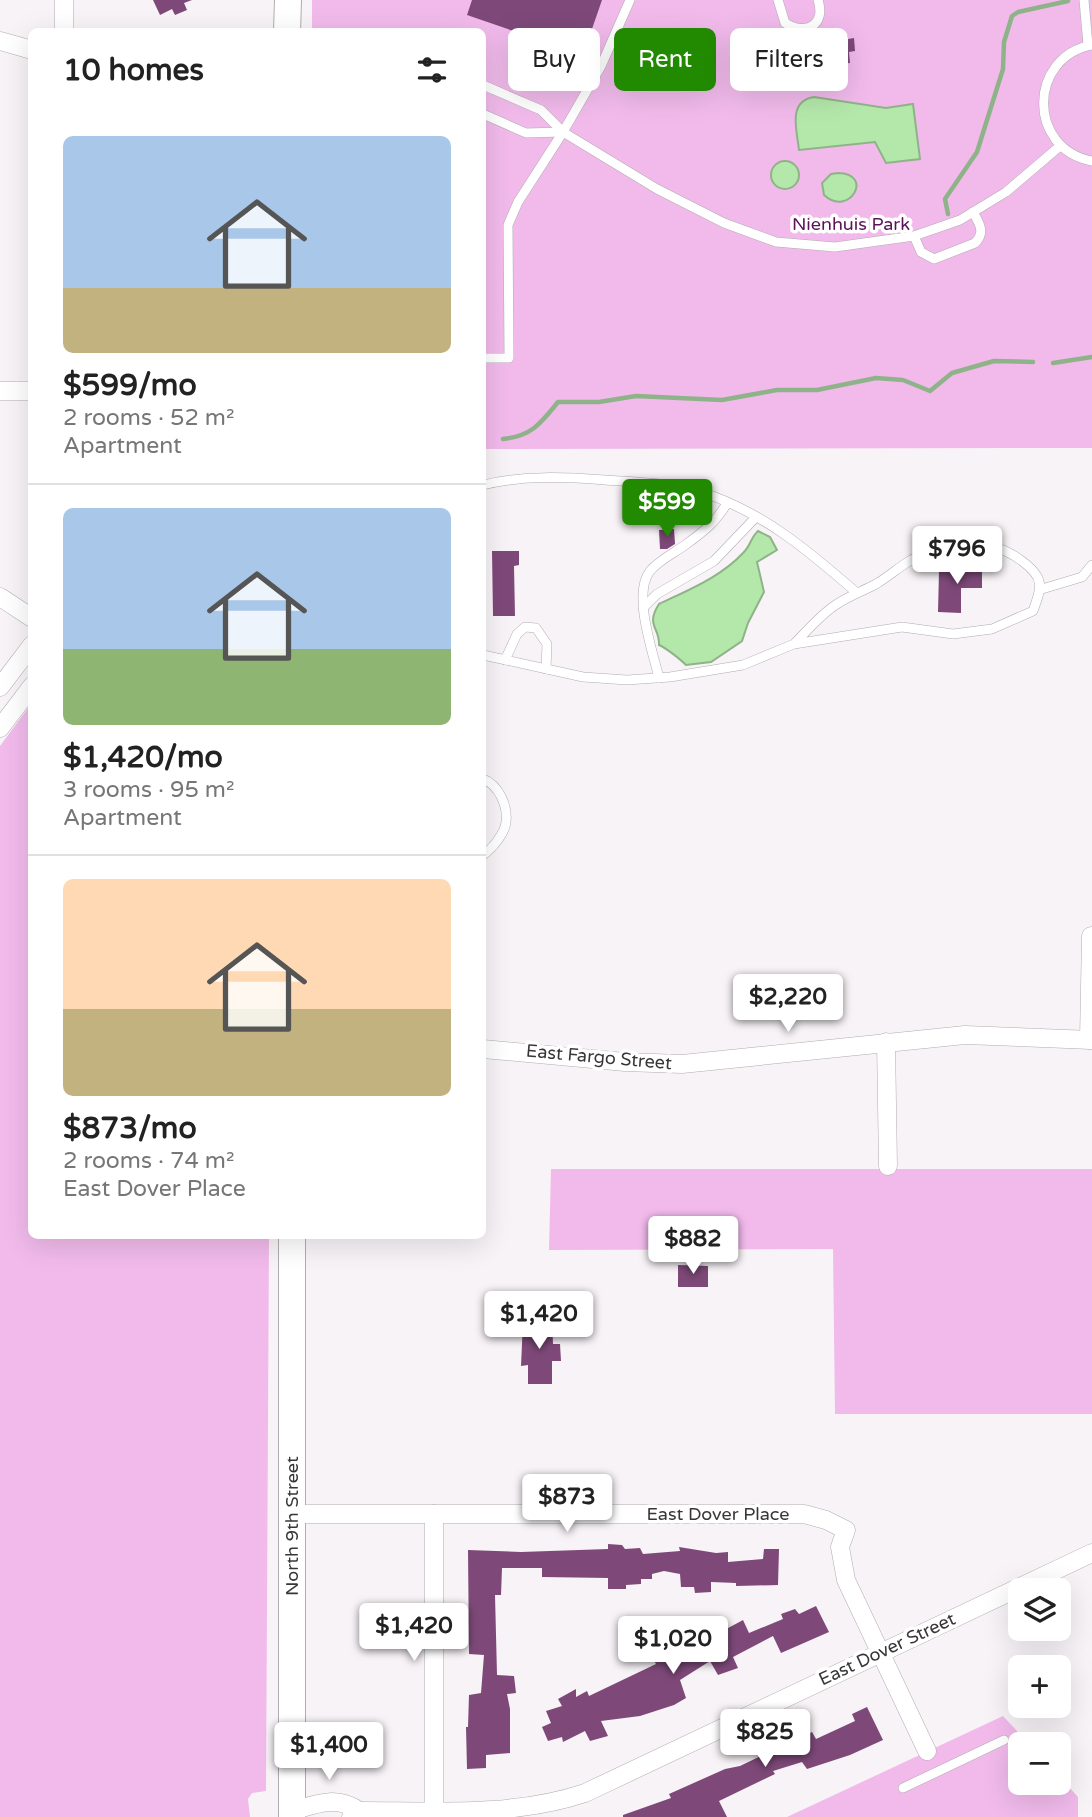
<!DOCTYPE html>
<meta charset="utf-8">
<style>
:root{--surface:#fff;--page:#f2f2f2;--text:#222;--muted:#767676;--line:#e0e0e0;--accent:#228a01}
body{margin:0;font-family:"Varela Round",sans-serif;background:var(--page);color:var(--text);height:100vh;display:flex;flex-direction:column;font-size:26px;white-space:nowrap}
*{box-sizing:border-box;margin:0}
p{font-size:23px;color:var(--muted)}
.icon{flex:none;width:38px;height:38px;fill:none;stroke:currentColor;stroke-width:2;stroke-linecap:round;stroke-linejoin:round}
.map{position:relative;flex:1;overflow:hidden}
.details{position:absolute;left:28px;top:28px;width:458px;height:1211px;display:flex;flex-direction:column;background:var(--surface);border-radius:10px;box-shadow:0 7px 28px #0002}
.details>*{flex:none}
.guide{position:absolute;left:508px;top:28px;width:480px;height:63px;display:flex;gap:14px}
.buttons{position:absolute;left:1008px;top:1578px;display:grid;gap:14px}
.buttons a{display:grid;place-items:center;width:63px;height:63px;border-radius:10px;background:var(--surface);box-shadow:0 7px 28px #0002;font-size:35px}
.price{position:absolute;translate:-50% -60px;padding:0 16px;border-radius:7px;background:#fff;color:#222;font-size:23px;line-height:46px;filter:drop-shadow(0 2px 4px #0008)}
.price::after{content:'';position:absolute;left:50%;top:42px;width:21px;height:16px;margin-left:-10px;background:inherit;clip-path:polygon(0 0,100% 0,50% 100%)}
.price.current{background:var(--accent);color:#fff}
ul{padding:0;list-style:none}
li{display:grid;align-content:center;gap:14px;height:371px;padding:0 35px}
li+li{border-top:2px solid var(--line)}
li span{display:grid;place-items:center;height:217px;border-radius:10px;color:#555}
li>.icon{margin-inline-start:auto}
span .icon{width:126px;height:126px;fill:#fffc;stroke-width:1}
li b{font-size:30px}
h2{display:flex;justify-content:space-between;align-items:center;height:84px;padding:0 35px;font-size:30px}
.chip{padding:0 24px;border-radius:10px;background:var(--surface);box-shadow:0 7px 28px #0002;font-size:24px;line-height:63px}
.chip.current{background:var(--accent);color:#fff}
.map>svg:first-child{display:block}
.green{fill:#f1baeb}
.water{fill:#b4e8aa;stroke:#8fb388;stroke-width:2}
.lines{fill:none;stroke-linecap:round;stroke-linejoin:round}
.stream{stroke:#8fb388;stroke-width:4.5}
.building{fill:#7e4979}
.service-casing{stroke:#b1acb0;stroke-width:10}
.minor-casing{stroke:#b1acb0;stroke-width:19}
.secondary-casing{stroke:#b1acb0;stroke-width:28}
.service{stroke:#fff;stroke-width:9}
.minor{stroke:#fff;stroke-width:18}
.secondary{stroke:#fff;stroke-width:26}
.labels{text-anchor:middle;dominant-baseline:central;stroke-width:7;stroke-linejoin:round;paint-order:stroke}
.park-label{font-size:18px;fill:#591356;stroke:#fff}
.street-label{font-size:18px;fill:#383637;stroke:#fff}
</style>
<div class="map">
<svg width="1092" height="1817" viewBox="0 0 1092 1817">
<rect width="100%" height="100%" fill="#f8f3f7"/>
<g class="green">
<polygon points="312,0 1092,0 1092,448 483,449 483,32 312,32"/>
<polygon points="31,704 32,1236 269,1236 266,1791 252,1793 248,1799 250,1817 0,1817 0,746"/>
<polygon points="551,1169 1092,1169 1092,1414 835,1414 833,1249 549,1250"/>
<polygon points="1003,1716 1030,1745 1020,1745 1020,1783 1059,1783 1059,1776 1078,1797 1078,1817 787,1817"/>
</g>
<g class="water">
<path d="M814 97 886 108 913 104 920 159 886 163 875 142 799 150C797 131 787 101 814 97Z"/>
<circle cx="785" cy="175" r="14"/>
<path d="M838 173C875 174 849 218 824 195L822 183 831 174Z"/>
<path d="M758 531 770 537 777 550 757 562 764 592 748 623 742 641 711 662 686 665C680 659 666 648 659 645 660 627 645 626 659 604 688 590 721 577 743 553 750 547 751 537 758 531Z"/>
</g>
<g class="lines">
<g class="stream">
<polyline points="948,214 945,199 977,152 1003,69 1004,42 1012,16 1018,12 1068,1"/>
<polyline points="1053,363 1092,357"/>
<path d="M503 439C532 436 541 423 558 402H599L636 396 722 400 777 390H817L876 378 903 380 930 391 952 373 994 361 1033 362"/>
</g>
</g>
<g class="building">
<polygon points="153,0 192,0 184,3 187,10 175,15 172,9 160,15"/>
<polygon points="472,0 602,0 583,55 467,15"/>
<polygon points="848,36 848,39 854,38 855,51 849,52 850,63 776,71 773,45"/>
<polygon points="674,529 675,544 667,549 660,549 659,530"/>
<polygon points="492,551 519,551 519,565 514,566 515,616 493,616"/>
<polygon points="953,564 982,565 982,588 961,588 961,613 938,612 939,571 953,571"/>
<polygon points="678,1265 708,1266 708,1287 678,1287"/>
<polygon points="523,1321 552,1321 553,1344 560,1344 561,1361 552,1361 552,1384 528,1384 528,1365 521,1366"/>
<polygon points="608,1544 622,1545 625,1549 640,1548 643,1554 680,1551 679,1547 716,1553 728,1552 728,1562 763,1559 764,1549 779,1549 778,1585 736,1586 736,1583 711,1582 711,1592 695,1593 694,1587 681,1587 680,1574 664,1571 652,1574 652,1579 641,1579 641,1584 626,1585 626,1589 608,1589 608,1578 542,1577 542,1568 502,1568 501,1595 495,1595 497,1675 514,1676 516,1693 507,1694 510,1709 510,1753 486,1755 486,1768 467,1769 466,1727 468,1727 469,1695 481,1693 484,1655 469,1654 468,1550 521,1552 608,1549"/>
<polygon points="816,1606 829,1632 781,1653 773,1636 733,1657 738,1668 718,1675 710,1661 680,1680 686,1698 674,1705 640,1716 601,1721 608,1736 590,1741 585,1731 563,1742 562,1737 548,1741 542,1727 551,1723 546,1711 562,1706 558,1699 576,1689 576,1697 587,1691 589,1696 656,1664 652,1657 675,1647 680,1655 707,1643 706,1640 743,1620 749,1633 783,1619 781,1614 795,1609 799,1614"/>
<polygon points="867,1707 883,1740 850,1755 807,1769 802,1762 773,1771 775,1774 719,1801 727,1817 623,1817 623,1815 671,1798 669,1794 725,1769 740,1766 780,1747 778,1742 797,1734 801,1737 812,1732 816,1739 855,1721 852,1714"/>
</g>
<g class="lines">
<defs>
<g id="service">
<path d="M778 0 785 23C806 36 826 25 818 0"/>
<polyline points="1084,0 1088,45"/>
<path d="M1092 45C1028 57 1027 149 1092 161"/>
<polyline points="483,85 541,110 563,132 657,189 724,223 776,242 835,247 914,236 960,220 1006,192 1060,146"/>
<polyline points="483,114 526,133 563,132"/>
<path d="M914 236 921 252 934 259 975 243C986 232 979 223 973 212"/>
<polyline points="483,358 509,358 508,225 518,202 563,132 601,66 630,0"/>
<path d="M483 485C522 475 566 477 605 480 637 482 671 483 701 492 762 511 810 552 857 593"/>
<polyline points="1042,589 1082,577 1092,565"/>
<polyline points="643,608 657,594 714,561 756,517"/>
<path d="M483 655 583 677 627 680 670 677 743 665 794 644 902 627 953 634 992 629 1033 611C1042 587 1045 578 1022 561 989 536 945 539 911 560 899 567 888 577 876 584 863 591 849 596 837 604 821 614 808 630 794 644"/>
<polyline points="505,660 517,634 525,627 536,628 547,644 546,669"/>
<path d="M659 678C653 652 632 594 650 571 658 561 674 553 685 545 702 533 717 521 727 503"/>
<path d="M483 779C499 785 508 806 506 822 505 833 492 849 483 855"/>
<polyline points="903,1788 1004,1740"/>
</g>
<g id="minor">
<polyline points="64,32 64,0"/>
<polyline points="0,41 32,50"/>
<polyline points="0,391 32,391"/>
<polyline points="0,597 32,618"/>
<polyline points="0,687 32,645"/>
<polyline points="0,728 32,686"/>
<polyline points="1089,1040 1091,936"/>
<polyline points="886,1042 888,1166"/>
<polyline points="483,1049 625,1062 682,1064 965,1035 1092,1040"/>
<polyline points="292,1514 804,1514 826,1520 846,1530 840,1547 846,1580 927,1751"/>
<polyline points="434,1514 434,1811"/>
<path d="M292 1811C316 1804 337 1795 359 1811"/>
<path d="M351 1817 359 1811C435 1811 513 1817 585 1793L1092 1553"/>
</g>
<g id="secondary">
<polyline points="287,32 288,0"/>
<polyline points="292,1817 292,1236"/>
</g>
</defs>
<use href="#service" class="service-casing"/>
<use href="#minor" class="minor-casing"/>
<use href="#secondary" class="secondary-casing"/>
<use href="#service" class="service"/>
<use href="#minor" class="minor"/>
<use href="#secondary" class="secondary"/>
</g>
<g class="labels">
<g class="park-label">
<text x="851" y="224">Nienhuis Park</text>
</g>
<g class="street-label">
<text transform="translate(599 1057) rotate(5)">East Fargo Street</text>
<text x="718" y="1514">East Dover Place</text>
<text transform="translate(292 1526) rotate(-90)">North 9th Street</text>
<text transform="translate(887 1649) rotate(-25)">East Dover Street</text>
</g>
</g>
</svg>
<div class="buttons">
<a><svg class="icon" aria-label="layers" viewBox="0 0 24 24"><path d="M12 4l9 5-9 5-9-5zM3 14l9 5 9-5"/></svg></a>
<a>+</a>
<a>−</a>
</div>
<b class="price current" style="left:667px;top:539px">$599</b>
<b class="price" style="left:957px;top:586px">$796</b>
<b class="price" style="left:788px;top:1034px">$2,220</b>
<b class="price" style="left:693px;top:1276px">$882</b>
<b class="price" style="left:539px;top:1351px">$1,420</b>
<b class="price" style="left:567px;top:1534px">$873</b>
<b class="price" style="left:414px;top:1663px">$1,420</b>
<b class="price" style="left:673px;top:1676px">$1,020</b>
<b class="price" style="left:765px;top:1769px">$825</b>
<b class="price" style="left:329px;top:1782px">$1,400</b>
<div class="guide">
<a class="chip">Buy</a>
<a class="chip current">Rent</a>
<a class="chip">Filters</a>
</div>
<section class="details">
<h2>10 homes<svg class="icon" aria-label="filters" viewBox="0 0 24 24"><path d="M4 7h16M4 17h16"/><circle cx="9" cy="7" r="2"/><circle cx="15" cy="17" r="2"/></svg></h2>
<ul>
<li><span style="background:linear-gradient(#a9c7e8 70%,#c2b280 0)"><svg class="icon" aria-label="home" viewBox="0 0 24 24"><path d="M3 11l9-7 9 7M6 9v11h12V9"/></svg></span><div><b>$599/mo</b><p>2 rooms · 52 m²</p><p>Apartment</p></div></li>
<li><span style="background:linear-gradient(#a9c7e8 65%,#8fb573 0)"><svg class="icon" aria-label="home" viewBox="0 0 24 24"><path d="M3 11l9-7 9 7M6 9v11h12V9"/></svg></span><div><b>$1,420/mo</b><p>3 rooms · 95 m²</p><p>Apartment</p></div></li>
<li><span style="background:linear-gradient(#ffd9b3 60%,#c2b280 0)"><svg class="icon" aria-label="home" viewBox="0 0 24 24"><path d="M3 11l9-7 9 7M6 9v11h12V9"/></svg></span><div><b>$873/mo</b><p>2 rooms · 74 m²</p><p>East Dover Place</p></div></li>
</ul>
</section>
</div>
